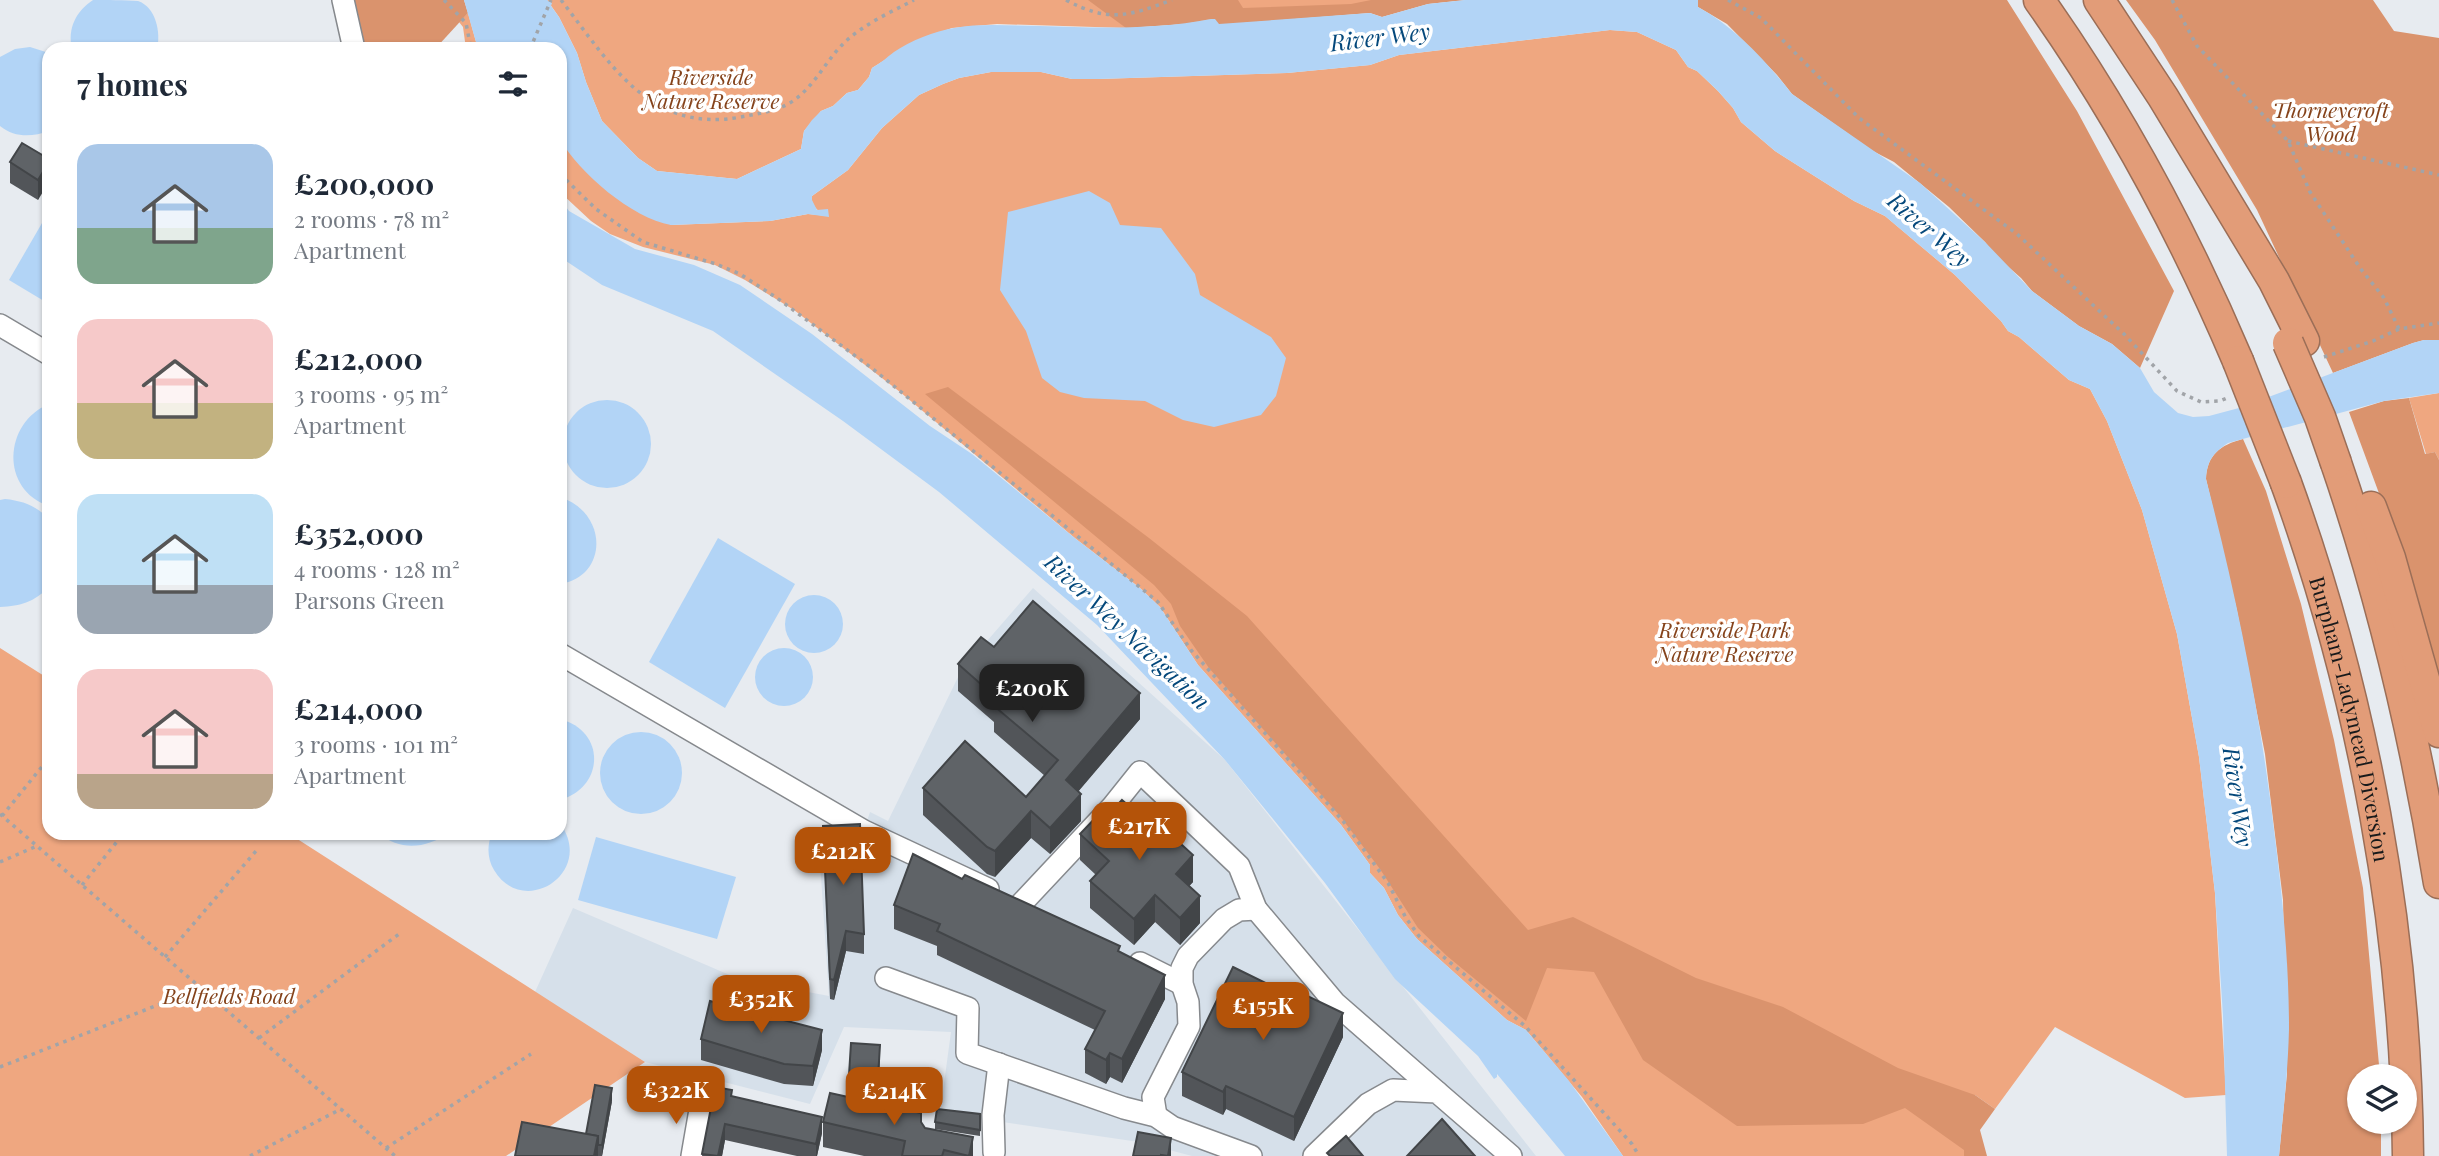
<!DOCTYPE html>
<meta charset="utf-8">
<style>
:root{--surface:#fff;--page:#f2f2f3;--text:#1f2937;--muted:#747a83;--accent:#b45309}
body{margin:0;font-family:"Playfair Display",serif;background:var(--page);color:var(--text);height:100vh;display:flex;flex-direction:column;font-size:26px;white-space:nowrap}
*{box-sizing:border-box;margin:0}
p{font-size:23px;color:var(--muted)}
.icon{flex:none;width:38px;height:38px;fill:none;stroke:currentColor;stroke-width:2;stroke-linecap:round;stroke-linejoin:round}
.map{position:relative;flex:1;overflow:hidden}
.sheet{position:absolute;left:42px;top:42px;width:525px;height:798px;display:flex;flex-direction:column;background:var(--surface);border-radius:21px;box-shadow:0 2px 5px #0004}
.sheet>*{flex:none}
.buttons{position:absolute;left:2347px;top:1064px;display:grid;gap:14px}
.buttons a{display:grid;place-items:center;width:70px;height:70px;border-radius:50%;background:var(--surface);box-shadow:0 2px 5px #0004;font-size:35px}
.price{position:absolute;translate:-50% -60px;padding:0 16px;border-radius:14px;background:var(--accent);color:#fff;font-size:23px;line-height:46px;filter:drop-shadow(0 2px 4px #0008)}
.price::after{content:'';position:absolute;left:50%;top:42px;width:21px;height:16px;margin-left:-10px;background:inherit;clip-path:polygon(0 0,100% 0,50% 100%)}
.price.on{background:#222;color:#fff}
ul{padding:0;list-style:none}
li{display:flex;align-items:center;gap:21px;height:175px;padding:0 35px}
li span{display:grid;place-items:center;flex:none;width:196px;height:140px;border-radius:21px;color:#555}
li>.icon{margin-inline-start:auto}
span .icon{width:84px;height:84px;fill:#fffc;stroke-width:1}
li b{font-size:30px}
h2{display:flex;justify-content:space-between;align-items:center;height:84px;padding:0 35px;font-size:30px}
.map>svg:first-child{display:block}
.built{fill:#d6e0ea}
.green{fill:#efa780}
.forest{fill:#da936d}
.water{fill:#b2d4f6}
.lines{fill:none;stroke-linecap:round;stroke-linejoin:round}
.minor-casing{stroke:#86898d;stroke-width:24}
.highway-casing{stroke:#9b6e57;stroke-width:33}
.path{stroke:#a1a4a8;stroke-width:3.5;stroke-dasharray:3.5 5;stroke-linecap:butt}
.minor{stroke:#fff;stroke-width:21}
.highway{stroke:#e29c78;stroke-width:30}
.highway-bridge-casing{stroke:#9b6e57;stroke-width:33;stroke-linecap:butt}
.highway-bridge{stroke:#e29c78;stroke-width:30}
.wall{fill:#525559}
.shaded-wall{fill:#424548}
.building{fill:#5f6367;stroke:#424548;stroke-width:2}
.labels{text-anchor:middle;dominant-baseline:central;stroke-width:7;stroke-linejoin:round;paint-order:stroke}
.park-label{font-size:21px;font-style:italic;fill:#85431b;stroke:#fff}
.street-label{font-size:21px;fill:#181a1b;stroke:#fff}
.water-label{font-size:23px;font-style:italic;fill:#04487b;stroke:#fff}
</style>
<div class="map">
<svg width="2439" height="1156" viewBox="0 0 2439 1156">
<rect width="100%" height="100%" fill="#e7ebf0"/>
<polygon class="built" points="1033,588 1225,760 1536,1156 1192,1156 1139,1142 940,1113 951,1032 844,1027 810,1104 645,1062 535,992 573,908 739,979 829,996 819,847 855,844 864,830 870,812 888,821 961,671"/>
<g class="green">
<polygon points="547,0 1465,0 1126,28 997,24 952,28 915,41 872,68 869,77 858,90 847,93 833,106 821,111 804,131 801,149 737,179 657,171 638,158 602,121 586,82 577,53 559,17"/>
<polygon points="468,13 478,49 466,49 463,27 459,22"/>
<path d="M1610 30 1637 32 1676 50 1688 67 1697 71 1718 91 1733 108 1741 122 1775 151 1854 201 1885 216 1955 275 2001 321 2008 331 2019 337 2069 380 2090 389 2107 421 2142 510 2177 634 2199 757 2215 893 2226 1095 2185 1098 2055 1027 1995 1109 1975 1095 1969 1156H1623L1582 1097 1526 1030 1507 1020 1417 939 1398 915 1384 888 1370 873V865L1341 825 1198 665 1160 607 1140 588 1076 539 900 392 794 310 745 280 715 265 643 247 610 234 591 221 562 194 560 195V139L565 148 671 225 770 221 808 214 828 216C820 212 810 207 812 196L848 170 882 128 919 95 943 84 959 78 991 72H1041L1072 79H1098L1287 73 1370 65 1399 55Z"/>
<polygon points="2439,393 2439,460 2435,452 2426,454 2409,398"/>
<polygon points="0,648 49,679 49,833 288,833 645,1062 506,1156 0,1156"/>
</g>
<g class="forest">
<polygon points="350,0 464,0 468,13 435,49 361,49"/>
<polygon points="1088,0 1238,0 1243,8 1351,4 1371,0 1465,0 1428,4 1382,17 1370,13 1219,25 1211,19 1185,24 1126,28"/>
<polygon points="1698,0 2007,0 2077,111 2174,291 2140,368 2112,344 2079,326 2032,291 2021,278 1996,256 1985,242 1949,207 1894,162 1871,150 1792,94 1777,75 1727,24 1698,7"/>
<polygon points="2126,0 2373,0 2394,31 2439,38 2439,340 2424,340 2413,343 2333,373 2257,210 2155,40"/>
<polygon points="948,387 1149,538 1247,616 1528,930 1573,917 1696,978 1783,1007 1898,1068 1975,1095 1995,1109 1980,1130 1987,1156 1964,1156 1964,1150 1905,1108 1863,1124 1737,1126 1643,1060 1594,972 1547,968 1526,1021 1447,956 1418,928 1380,869 1340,816 1209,668 1180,626 1171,604 1154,585 925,394"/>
<polygon points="2409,398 2425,454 2435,452 2439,460 2439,674 2411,580 2349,412 2384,401"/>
<path d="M2243 439 2266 491 2301 604 2334 740 2363 888 2380 1076H2359V1122H2381V1156H2279L2287 1074 2283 900 2265 754 2237 611 2206 479C2207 455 2220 445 2243 439Z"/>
</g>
<g class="water">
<path d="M93 0C106 0 126 0 138 1 156 7 161 33 157 49H72C67 29 76 11 93 0Z"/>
<path d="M464 0H547L552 3 551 6 559 17 577 53 586 82 602 121 638 158 657 171 737 179 801 149 804 131 812 120 821 111 833 106 847 93 858 90 869 77 872 68C881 63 886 58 894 52 910 41 935 31 954 28 982 23 1011 26 1040 26 1097 28 1154 30 1211 19H1215L1219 24 1370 13 1382 17 1428 4 1465 0H1698V7C1735 27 1766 61 1792 94L1920 183 1985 242 2032 291 2079 326 2112 344 2140 368 2154 392 2178 413 2193 417 2209 416 2239 408 2413 343 2424 340H2439V393L2384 401 2228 443C2213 453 2207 461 2206 479 2237 597 2261 717 2275 838 2283 901 2289 966 2289 1029 2288 1072 2283 1114 2279 1156H2227L2223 1016 2215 893 2199 757 2177 634 2142 510 2107 421 2090 389 2069 380 2019 337 2008 331 2001 321 1955 275 1885 216 1854 201 1775 151 1741 122 1733 108 1718 91 1697 71 1688 67 1676 50 1637 32 1610 30 1399 55 1370 65 1287 73 1098 79H1072L1041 72H991L959 78 943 84 919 95 882 128 848 170 812 196V200L817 210 828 209 829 217 808 214 770 221 671 225C632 218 579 173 560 139V49H478Z"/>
<path d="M30 47 49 53V131C32 137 15 138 0 126V57L15 49Z"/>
<polygon points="1089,191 1110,203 1120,225 1161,228 1195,274 1200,295 1271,337 1286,358 1276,396 1261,415 1214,427 1183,420 1145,401 1084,398 1060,392 1042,378 1026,331 1000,290 1008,212"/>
<polygon points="560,199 569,211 635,249 694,265 740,285 812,334 930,426 972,454 1076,539 1140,588 1160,607 1198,665 1341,825 1370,865 1370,873 1384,888 1398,915 1417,939 1507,1020 1526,1030 1569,1081 1623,1156 1565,1156 1497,1074 1497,1077 1494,1079 1478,1056 1395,979 1325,883 1225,760 1097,625 939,492 843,421 713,331 602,285 560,257"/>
<polygon points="49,211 49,304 9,280"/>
<circle cx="607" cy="444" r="44"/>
<path d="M49 404V506C0 490 3 423 49 404Z"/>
<path d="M560 497C609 513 608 577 560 584Z"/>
<path d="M5 499C24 501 36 506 49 519V587C34 602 21 606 0 607V500Z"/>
<polygon points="718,538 795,584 725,708 649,662"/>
<circle cx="814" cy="624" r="29"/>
<circle cx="784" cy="677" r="29"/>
<path d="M560 719C606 731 605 787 560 800Z"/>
<circle cx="641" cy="773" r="41"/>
<path d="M560 823C596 873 523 919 494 870 487 858 487 845 492 833H560Z"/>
<path d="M379 833H449C427 848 400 852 379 833Z"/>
<polygon points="596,837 736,877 717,939 578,900"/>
</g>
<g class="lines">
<defs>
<g id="minor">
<polyline points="343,0 354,49"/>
<polyline points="0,325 49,354"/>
<polyline points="560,654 864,831 988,889"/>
<polyline points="1021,904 1112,807 1140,772 1239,866 1256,909 1335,1003 1437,1092"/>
<polyline points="1140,963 1182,984"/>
<polyline points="886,978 968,1008 967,1053 1124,1108 1156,1116 1172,1127 1251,1156"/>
<polyline points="1156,1116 1153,1097 1189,1026 1188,1002 1182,984 1182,968 1188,956 1224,919 1239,910 1256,909"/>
<polyline points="994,1152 993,1115 999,1064"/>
<polyline points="692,1156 701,1104"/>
<polyline points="1314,1156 1368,1104 1393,1090 1437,1092 1511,1156"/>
</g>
<g id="highway">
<path d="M2039 0C2119 113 2184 234 2238 361"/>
<polyline points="2099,0 2163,97 2274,281 2304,341"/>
<path d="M2336 463C2383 600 2416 740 2439 883"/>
<path id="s1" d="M2286 483C2363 695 2406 930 2408 1156"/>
<polyline points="2371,507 2390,558 2439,732"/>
</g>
</defs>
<use href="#minor" class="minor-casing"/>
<use href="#highway" class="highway-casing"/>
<g class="path">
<polyline points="444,0 466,23 471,49"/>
<path d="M561 0C610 63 649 134 741 117 760 113 781 111 797 98 817 82 827 59 845 42 864 24 891 12 914 0"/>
<path d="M1066 0C1109 23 1129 16 1172 0"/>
<polyline points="1728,0 1761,18 1859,118 2017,234 2124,334 2177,391 2201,402 2220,401 2227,398"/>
<polyline points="2172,0 2197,46 2288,141 2310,192 2360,268 2384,298 2399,329"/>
<polyline points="530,49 551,0"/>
<polyline points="2288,141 2439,175"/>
<polyline points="560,174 596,209 643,242 716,264 740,274 777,298 873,369 1158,602 1191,650 1343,821 1388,883 1406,918 1419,936 1525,1026 1632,1144 1639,1156"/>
<polyline points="2324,357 2373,341 2399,329 2439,323"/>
<polyline points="0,814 395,1156"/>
<polyline points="2,816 49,758"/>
<polyline points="0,862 37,846"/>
<polyline points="82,885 124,833"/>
<polyline points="165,957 256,851"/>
<polyline points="259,1038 399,934"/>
<polyline points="0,1067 201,988"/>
<polyline points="386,1148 531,1054"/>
<polyline points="250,1156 341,1109"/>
</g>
<use href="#minor" class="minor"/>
<use href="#highway" class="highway"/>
<defs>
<g id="highway-bridge">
<polyline points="2288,343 2320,417 2336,463"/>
<polyline points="2238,361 2286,483"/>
</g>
</defs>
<use href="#highway-bridge" class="highway-bridge-casing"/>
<use href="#highway-bridge" class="highway-bridge"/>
</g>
<g class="wall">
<polygon points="49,159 38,200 10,183 10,162"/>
<polygon points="994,647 1140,719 1078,791 1081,821 1050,854 1031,838 995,877 987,874 923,815 923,788 1026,797 1045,776 994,732 994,722 958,691 958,664"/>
<polygon points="1106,817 1193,882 1189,886 1200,923 1180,945 1155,922 1134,945 1090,908 1090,881 1096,875 1080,860 1080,834"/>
<polygon points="823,826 864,934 864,954 846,951 834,1000 830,999"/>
<polygon points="962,879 1120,952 1165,999 1122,1083 1110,1077 1106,1084 1085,1073 1085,1049 1095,1030 937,955 937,946 894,929 894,905"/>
<polygon points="1292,996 1343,1037 1294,1141 1226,1109 1223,1115 1182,1096 1182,1072"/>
<polygon points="701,1039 822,1050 813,1086 784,1084 701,1060"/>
<polygon points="880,1059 878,1091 849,1089 849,1075"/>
<polygon points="715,1087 732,1097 822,1133 817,1156 797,1156 725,1140 722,1156 702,1156"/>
<polygon points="612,1101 602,1156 515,1156 586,1134"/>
<polygon points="980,1114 980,1136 935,1129 935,1122"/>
<polygon points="823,1122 921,1122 925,1128 973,1156 864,1156 823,1147"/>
</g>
<g class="shaded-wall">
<polygon points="49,162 49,182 38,200 38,180"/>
<polygon points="1140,693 1140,719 1066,806 1066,780"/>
<polygon points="1081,794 1081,821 1050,854 1050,828"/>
<polygon points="1031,811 1031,838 995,877 995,851"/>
<polygon points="1193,855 1193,882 1176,900 1176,874"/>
<polygon points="1155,895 1155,922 1134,945 1134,919"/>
<polygon points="1200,896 1200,923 1180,945 1180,918"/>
<polygon points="846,931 846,951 834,1000 834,980"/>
<polygon points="1165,975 1165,999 1122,1083 1122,1059"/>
<polygon points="1343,1013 1343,1037 1294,1141 1294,1117"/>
<polygon points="822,1030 822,1050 813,1086 813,1066"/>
<polygon points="1110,1053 1110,1077 1106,1084 1106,1060"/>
<polygon points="1226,1086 1226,1109 1223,1115 1223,1092"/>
<polygon points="612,1088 612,1101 602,1156 602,1145"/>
<polygon points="822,1117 822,1133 817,1156 816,1156 816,1144"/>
<polygon points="725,1124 725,1140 722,1156 718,1156"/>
<polygon points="598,1136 598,1156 594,1156"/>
<polygon points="973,1137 973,1156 969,1156"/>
<polygon points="1171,1138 1171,1156 1168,1156"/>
</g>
<g class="building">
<polygon points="22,143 49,159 49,162 38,180 10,162"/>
<polygon points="1033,601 1140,693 1066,780 1081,794 1050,828 1031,811 995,851 987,847 923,788 965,741 1026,797 1058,760 994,706 999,700 958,664 981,637 994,647"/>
<polygon points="1122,800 1143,818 1147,813 1193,855 1176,874 1200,896 1180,918 1155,895 1134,919 1090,881 1109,861 1080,834 1101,812 1106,817"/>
<polygon points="860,824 864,934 846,931 834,980 830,979 823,826"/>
<polygon points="913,854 962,879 965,875 1120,946 1118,951 1165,975 1122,1059 1110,1053 1106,1060 1085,1049 1105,1011 937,931 940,924 894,905"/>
<polygon points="1233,967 1292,996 1295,990 1343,1013 1294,1117 1226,1086 1223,1092 1182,1072"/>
<polygon points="710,1001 822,1030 813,1066 784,1064 701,1039"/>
<polygon points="851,1043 880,1045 878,1077 849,1075"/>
<polygon points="595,1085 612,1088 602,1145 598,1145 598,1136 586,1134"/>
<polygon points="715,1087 732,1090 731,1096 822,1117 816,1144 725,1124 718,1156 702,1154"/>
<polygon points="830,1093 921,1113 921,1122 925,1128 973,1137 969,1156 944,1150 942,1156 902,1156 905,1141 823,1122"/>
<polygon points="937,1109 980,1114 980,1130 935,1122"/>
<polygon points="1442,1119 1475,1156 1407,1156"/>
<polygon points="522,1122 598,1136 594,1156 515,1156"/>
<polygon points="1138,1132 1171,1138 1168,1156 1161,1155 1161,1156 1133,1156"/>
<polygon points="1346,1136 1363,1156 1330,1156 1327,1153"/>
</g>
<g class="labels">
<g class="park-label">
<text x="711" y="76">Riverside<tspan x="711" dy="24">Nature Reserve</tspan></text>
<text x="2331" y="109">Thorneycroft<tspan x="2331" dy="24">Wood</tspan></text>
<text x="1725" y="629">Riverside Park<tspan x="1725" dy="24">Nature Reserve</tspan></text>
<text x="229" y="995">Bellfields Road</text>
</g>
<g class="street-label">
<text stroke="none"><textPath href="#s1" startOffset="245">Burpham-Ladymead Diversion</textPath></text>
</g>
<g class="water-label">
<text transform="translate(1380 36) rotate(-7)">River Wey</text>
<text transform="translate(1930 229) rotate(41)">River Wey</text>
<text transform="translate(1128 631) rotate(43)">River Wey Navigation</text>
<text transform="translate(2239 797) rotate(82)">River Wey</text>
</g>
</g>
</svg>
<div class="buttons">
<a><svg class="icon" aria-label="layers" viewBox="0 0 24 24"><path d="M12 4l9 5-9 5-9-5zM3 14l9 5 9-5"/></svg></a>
</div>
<b class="price on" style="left:1032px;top:724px">£200K</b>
<b class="price" style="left:1139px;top:862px">£217K</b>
<b class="price" style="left:843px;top:887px">£212K</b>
<b class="price" style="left:761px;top:1035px">£352K</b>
<b class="price" style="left:1263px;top:1042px">£155K</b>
<b class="price" style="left:676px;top:1126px">£322K</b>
<b class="price" style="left:894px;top:1127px">£214K</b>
<section class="sheet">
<h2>7 homes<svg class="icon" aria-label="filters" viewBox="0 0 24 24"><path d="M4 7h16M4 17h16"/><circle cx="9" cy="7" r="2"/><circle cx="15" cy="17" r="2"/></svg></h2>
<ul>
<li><span style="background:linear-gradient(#a9c7e8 60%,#7fa58c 0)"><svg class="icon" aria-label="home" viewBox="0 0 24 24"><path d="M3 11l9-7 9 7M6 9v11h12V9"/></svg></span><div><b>£200,000</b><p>2 rooms · 78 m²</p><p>Apartment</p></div></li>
<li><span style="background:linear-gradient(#f6c9c9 60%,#c2b280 0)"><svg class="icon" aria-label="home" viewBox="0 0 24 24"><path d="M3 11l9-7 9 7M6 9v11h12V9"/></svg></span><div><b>£212,000</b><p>3 rooms · 95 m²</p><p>Apartment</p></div></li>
<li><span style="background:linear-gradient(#bfe0f5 65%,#9aa5b1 0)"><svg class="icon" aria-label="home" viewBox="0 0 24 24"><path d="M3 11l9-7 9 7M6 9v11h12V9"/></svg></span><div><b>£352,000</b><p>4 rooms · 128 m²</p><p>Parsons Green</p></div></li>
<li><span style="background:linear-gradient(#f6c9c9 75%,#b9a48a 0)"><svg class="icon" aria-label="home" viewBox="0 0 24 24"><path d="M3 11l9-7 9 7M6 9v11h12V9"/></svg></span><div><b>£214,000</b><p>3 rooms · 101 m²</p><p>Apartment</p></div></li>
</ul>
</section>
</div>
